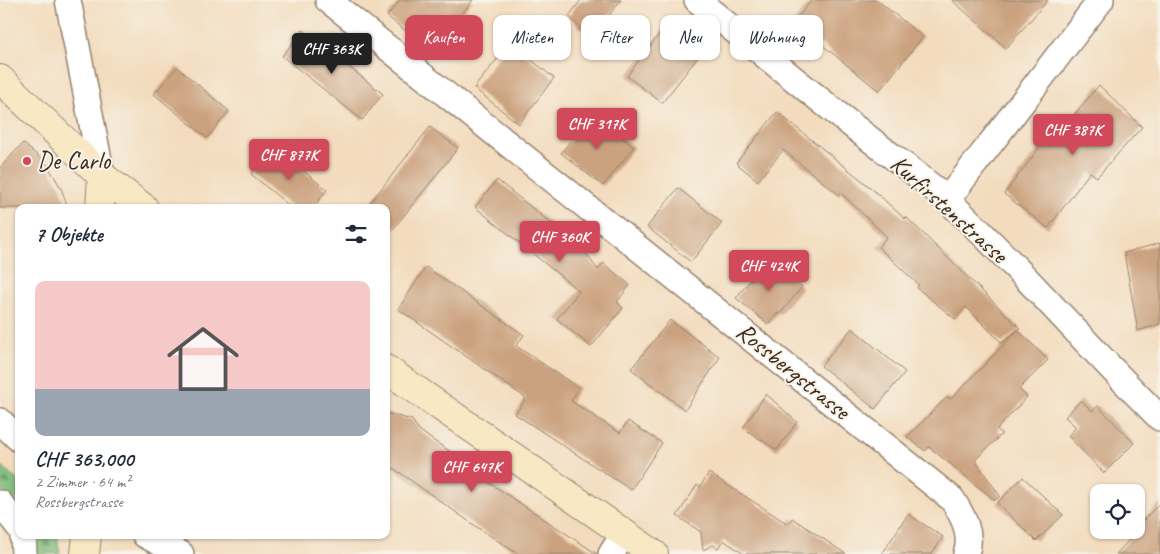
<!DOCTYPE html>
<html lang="de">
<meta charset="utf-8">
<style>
:root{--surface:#fff;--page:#f2f2f3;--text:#1f2937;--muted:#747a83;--line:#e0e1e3;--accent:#d1495b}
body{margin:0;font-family:Caveat,sans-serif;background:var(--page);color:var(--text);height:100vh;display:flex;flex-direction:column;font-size:19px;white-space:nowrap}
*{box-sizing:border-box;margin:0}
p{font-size:16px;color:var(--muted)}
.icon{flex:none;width:28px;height:28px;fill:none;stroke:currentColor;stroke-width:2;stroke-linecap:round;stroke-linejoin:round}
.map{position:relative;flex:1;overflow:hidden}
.drawer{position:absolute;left:15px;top:204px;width:375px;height:335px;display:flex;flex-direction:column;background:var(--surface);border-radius:10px;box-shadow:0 1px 4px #0004}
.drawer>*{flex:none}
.top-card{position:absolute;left:405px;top:15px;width:475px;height:45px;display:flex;gap:10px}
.buttons{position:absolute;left:1090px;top:484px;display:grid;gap:10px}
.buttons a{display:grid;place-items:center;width:55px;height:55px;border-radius:10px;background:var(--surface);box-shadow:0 1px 4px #0004;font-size:25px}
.price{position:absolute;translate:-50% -42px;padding:0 11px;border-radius:5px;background:var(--accent);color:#fff;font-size:16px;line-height:32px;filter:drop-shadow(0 1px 2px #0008)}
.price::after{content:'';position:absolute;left:50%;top:30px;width:15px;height:11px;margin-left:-8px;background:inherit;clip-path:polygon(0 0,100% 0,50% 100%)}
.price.active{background:#222;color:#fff}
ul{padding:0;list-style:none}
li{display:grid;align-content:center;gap:10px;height:265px;padding:0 20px}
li+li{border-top:1px solid var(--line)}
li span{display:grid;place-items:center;height:155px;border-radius:10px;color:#555}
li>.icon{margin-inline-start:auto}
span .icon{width:90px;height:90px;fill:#fffc;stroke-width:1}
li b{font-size:21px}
h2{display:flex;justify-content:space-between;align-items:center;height:60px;padding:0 20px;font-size:21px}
.pill{padding:0 18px;border-radius:10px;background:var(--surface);box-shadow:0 1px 4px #0004;font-size:18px;line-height:45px}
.pill.active{background:var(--accent);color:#fff}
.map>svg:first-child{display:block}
.forest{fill:url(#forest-firs);stroke:#5e744c}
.building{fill:#cba27f}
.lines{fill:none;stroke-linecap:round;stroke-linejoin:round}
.street-casing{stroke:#97836e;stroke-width:28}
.secondary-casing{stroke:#97836e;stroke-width:30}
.street{stroke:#fff;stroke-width:25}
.secondary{stroke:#f8e8c3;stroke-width:28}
.poi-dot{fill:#d1495b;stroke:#f7f3e8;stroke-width:2}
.labels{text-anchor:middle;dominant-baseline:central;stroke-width:4;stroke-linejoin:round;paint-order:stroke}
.poi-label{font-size:25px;fill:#3b2a1e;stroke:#f7f3e8;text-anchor:start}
.street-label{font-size:25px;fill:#3b2a1e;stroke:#f7f3e8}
</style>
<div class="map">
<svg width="1160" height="554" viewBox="0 0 1160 554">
<defs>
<pattern id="forest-firs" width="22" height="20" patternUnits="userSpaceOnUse" patternTransform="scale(1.25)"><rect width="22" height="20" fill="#81bd7b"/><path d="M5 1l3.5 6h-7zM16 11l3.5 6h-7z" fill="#6b9a64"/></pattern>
</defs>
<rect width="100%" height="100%" fill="#f7f3e8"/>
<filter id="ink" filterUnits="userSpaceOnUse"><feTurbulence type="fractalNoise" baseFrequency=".02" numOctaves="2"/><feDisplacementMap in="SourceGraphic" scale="10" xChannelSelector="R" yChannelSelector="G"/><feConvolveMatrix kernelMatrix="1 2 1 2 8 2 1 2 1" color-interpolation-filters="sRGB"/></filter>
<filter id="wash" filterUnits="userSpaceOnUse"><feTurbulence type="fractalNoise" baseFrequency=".0096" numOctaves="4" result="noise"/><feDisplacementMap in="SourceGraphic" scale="20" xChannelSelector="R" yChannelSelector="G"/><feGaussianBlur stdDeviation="1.12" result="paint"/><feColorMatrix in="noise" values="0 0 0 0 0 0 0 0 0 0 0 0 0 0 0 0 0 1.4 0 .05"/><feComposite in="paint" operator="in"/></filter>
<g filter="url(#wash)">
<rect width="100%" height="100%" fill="#f3dcbe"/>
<g class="forest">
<polygon points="0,464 19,482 19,511 0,488"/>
<polygon points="32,535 57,535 60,554 35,554"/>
</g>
<g id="blocks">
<g class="building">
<polygon points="400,0 473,0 432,52 387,16"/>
<polygon points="581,0 621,0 594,34 580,28 569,16"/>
<polygon points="812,0 877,0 923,37 879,91 794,22"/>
<polygon points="952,0 1048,0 1006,48"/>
<polygon points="667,24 702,52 662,103 627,76"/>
<polygon points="303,30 383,94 362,120 282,56"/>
<polygon points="510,43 554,78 519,124 474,88"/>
<polygon points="177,67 229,111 207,138 154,94"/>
<polygon points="1099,85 1142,127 1097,177 1090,172 1048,228 1004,194 1056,126 1062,129"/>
<polygon points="777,112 870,187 905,219 906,217 1020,328 1002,343 966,307 955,319 917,288 919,285 878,247 887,237 841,193 839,195 783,150 758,181 736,163"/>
<polygon points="591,114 634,147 603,186 561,153"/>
<polygon points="430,127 458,148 386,238 386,208 366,208"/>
<polygon points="23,143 46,163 61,188 68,208 0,208 0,168"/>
<polygon points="274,147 327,190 313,208 292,208 251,174"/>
<polygon points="497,180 567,236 575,238 598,270 603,263 630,285 617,302 623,308 591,347 557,319 579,291 475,207"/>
<polygon points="678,188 722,223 691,262 647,227"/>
<polygon points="1160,243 1160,324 1138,331 1124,253"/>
<polygon points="767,259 802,287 780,314 778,313 768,324 736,298"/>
<polygon points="426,267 524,335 516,346 579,388 571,401 620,433 628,421 662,443 631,490 515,414 526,398 398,309"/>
<polygon points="670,320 720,357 685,410 631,369"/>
<polygon points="852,328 905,372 875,409 821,366"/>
<polygon points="1018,330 1048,360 1019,389 1027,397 997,429 1002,434 975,460 1000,496 995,500 929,447 925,451 907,437 947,397 951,399"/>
<polygon points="766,394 797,422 777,450 743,428"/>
<polygon points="1081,400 1092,411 1098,406 1134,443 1104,473 1068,436 1076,427 1065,417"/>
<polygon points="386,413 412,420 419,430 434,441 476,468 473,472 597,554 518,554 477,527 386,463"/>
<polygon points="709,473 788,524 792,518 846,554 744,554 723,540 718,548 713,545 703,550 701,532 677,516 697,485 700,487"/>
<polygon points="1023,477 1063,515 1036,541 997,503"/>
<polygon points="1160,503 1160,554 1116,554 1129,540 1127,536 1133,530 1136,530 1136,527"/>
<polygon points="908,514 943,537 932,554 882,554"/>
</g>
</g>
</g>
<g filter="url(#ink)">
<use href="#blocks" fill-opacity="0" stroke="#97836e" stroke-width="1"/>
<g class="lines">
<defs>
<g id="street">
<polyline points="68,0 102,176"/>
<path d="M328 0 952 499C963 516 973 534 966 554"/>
<path d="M697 0C755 47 812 95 871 140 896 160 922 177 945 198 1021 268 1087 346 1160 418"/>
<polyline points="947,200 1101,0"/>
<polyline points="0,421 19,439"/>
<polyline points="0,503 19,527"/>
<polyline points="23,535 24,554"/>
<polyline points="145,535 181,554"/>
<polyline points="611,554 624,534"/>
</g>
<g id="secondary">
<polyline points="0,79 102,176 144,208"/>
<polyline points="100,208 102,176"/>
<polyline points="386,369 654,554"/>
<polyline points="85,554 87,535"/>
</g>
</defs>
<use href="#street" class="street-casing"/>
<use href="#secondary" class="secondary-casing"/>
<use href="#street" class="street"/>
<use href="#secondary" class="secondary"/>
</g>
</g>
<circle class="poi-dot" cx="27" cy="161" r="5"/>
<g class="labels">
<g class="poi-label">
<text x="37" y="161">De Carlo</text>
</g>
<g class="street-label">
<text transform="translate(949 209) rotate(42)">Kurfirstenstrasse</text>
<text transform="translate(793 371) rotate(39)">Rossbergstrasse</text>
</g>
</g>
</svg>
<div class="buttons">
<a><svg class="icon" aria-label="locate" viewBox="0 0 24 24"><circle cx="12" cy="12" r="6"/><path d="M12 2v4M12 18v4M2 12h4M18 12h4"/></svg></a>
</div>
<b class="price active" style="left:332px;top:75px">CHF 363K</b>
<b class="price" style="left:597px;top:150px">CHF 317K</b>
<b class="price" style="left:1073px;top:156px">CHF 387K</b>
<b class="price" style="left:289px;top:181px">CHF 877K</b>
<b class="price" style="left:560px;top:263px">CHF 360K</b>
<b class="price" style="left:769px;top:292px">CHF 424K</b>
<b class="price" style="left:472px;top:493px">CHF 647K</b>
<div class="top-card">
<a class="pill active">Kaufen</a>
<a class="pill">Mieten</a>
<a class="pill">Filter</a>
<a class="pill">Neu</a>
<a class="pill">Wohnung</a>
</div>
<section class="drawer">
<h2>7 Objekte<svg class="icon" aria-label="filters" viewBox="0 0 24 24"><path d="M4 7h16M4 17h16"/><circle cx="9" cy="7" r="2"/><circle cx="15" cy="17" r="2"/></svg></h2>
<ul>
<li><span style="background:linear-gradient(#f6c9c9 70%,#9aa5b1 0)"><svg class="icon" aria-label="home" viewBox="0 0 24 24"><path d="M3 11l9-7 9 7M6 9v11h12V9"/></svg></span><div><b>CHF 363,000</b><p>2 Zimmer · 64 m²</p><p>Rossbergstrasse</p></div></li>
</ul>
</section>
</div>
